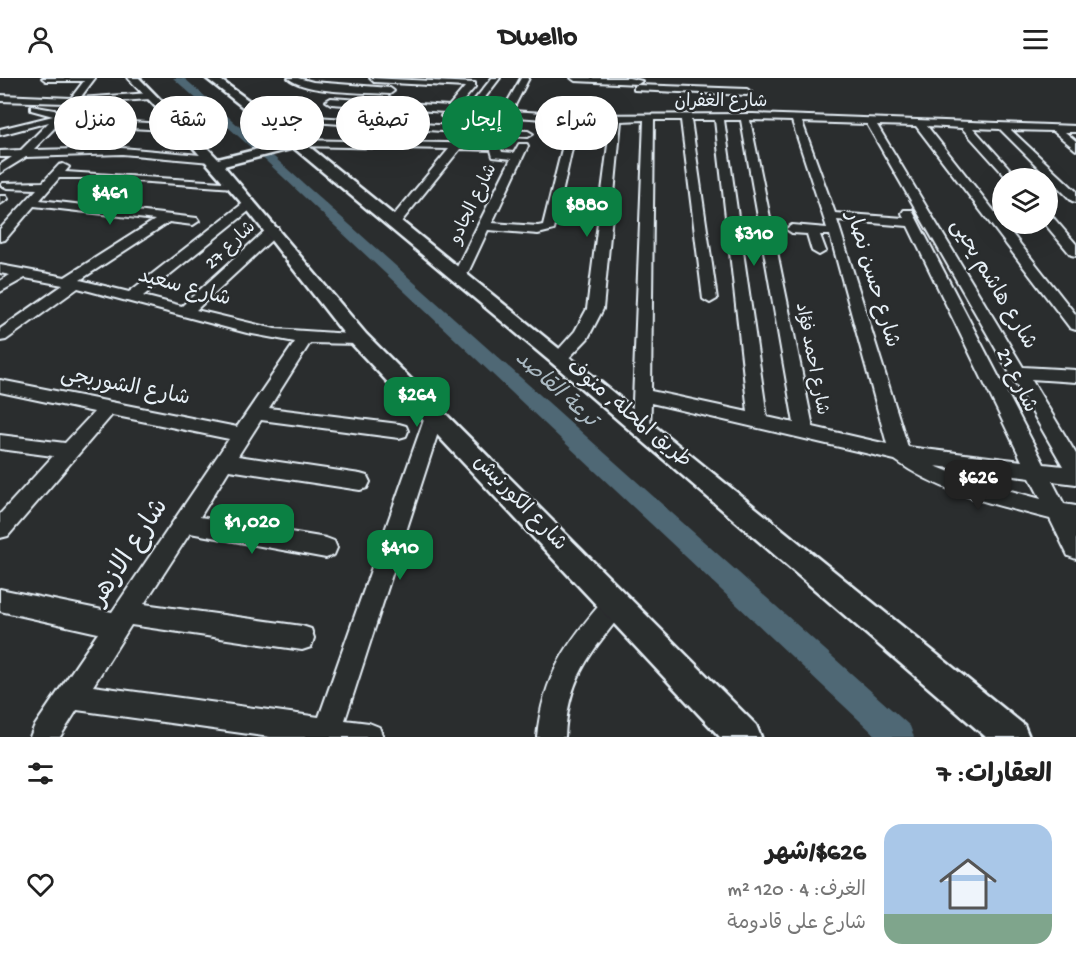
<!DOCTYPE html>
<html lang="ar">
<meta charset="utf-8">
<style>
:root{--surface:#fff;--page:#f2f2f2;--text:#222;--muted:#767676;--line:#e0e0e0;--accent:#0b8043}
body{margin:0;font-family:"Gochi Hand","Playpen Sans Arabic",sans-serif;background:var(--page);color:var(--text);direction:rtl;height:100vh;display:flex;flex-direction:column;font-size:22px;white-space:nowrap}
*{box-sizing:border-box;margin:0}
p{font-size:20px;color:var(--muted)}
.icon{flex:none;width:33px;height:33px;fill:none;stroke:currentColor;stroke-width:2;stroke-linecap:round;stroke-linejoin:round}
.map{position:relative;height:659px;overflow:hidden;direction:ltr}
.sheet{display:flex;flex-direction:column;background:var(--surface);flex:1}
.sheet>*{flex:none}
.banner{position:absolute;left:18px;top:18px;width:600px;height:54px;direction:rtl;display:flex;gap:12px}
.tools{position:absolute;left:992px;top:90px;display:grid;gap:12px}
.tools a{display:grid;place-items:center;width:66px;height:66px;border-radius:50%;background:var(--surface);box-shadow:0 6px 24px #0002;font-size:30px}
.price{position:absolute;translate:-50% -51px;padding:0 14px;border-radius:12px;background:var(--accent);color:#fff;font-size:20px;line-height:39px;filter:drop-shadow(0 2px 3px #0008)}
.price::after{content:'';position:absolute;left:50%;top:36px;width:18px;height:14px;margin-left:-9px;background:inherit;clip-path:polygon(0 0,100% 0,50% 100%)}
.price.active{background:#222;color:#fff}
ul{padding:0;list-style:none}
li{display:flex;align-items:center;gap:18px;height:150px;padding:0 24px}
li+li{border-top:2px solid var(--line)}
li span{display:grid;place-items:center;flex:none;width:168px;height:120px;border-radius:18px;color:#555}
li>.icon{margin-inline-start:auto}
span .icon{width:72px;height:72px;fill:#fffc;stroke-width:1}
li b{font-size:26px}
h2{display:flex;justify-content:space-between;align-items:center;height:72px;padding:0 24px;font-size:26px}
.chip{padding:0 21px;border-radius:27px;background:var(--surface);box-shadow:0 6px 24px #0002;font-size:21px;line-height:54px}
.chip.active{background:var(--accent);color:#fff}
header{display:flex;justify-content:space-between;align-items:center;height:78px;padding:0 24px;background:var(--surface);font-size:27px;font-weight:700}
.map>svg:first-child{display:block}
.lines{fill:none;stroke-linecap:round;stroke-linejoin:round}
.canal{fill:#4f6774;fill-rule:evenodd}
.minor-casing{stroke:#e8f1f8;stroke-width:4}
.major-casing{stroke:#e8f1f8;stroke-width:5}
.minor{fill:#2a2d2e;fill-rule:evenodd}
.major{fill:#2a2d2e;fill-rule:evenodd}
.labels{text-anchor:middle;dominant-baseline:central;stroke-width:5;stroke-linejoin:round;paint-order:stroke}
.far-street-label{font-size:18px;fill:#e8f1f8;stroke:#2a2d2e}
.street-label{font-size:21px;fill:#e8f1f8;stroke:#2a2d2e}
.water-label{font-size:22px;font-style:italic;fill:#abbac3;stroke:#2a2d2e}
.near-street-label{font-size:26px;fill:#e8f1f8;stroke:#2a2d2e}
</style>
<header><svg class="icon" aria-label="menu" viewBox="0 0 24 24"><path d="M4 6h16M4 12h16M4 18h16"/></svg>Dwello<svg class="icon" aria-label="person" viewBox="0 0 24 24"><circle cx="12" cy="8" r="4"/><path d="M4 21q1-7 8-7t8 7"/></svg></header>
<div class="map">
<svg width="1076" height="659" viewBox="0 0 1076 659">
<rect width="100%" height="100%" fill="#2a2d2e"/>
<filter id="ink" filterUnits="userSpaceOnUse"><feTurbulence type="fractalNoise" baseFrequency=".0167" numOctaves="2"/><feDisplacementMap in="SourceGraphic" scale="12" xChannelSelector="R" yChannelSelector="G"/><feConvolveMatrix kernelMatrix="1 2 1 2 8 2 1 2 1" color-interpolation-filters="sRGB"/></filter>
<g filter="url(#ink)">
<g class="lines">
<polygon class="canal" points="173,0 184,0 274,79 910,648 914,659 877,659 266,83"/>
<defs>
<g id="minor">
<polygon points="42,0 95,0 80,20 150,15 155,18 150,21 76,26 68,36 95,42 183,47 188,50 183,53 95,48 64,40 33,72 122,70 211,78 216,81 211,84 122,76 26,79 0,95 0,87 12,79 0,79 0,73 21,72 49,44 0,57 0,51 53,38 31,32 31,28 60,33 66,25 0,23 0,17 71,20 84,3 46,3"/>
<path d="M288 0H298L313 4 390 10 394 13 390 16C365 14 306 16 288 0Z"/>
<path d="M370 0 475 5V9L458 29 468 30 492 0H500L477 30 503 32 521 0H529L512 33 574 37 753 36 1076 48V54H1065L1076 63V72L1053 53 1011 52 1076 113V124L1072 123 1000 51 973 50 1018 100H1007L962 50 927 48 1076 237V252L1070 250 916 48 877 47 1023 289 1076 292V304L1031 301 1076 376V406L1052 403 1064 426 1076 428V481L1068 478 1050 441C997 427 940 415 895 382L651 325 650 349 648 354 641 356 634 354 632 349 644 42 621 43 603 231 588 260 565 284H553L551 280 575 253 587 231 611 43H578L554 152 538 156 488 152 466 199 459 203 452 199 511 81 493 79 491 72 460 71 397 149H389L387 146 389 143 449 71 297 68 292 65 297 62 493 66 500 68 502 74 514 75 519 66H527L528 68 492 145 538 148 543 147 569 43 454 34 446 41 441 38 445 34 331 26 326 23 331 20 449 28 465 9 374 4ZM654 42H681L703 221 710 225 717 221 691 42H715L748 334 651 313ZM724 42H741L794 345 767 339ZM750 42 792 43 827 150 792 147 786 151 792 155 807 156 812 173 819 177 826 173 820 157H830L887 366 813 349ZM802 44 867 46 1063 388 1044 386 912 132H904L902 135 904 140 835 135ZM837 142 908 148 1022 383 908 369ZM935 388 1030 400 1041 421 967 401Z"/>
<polygon points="571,0 629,0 642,3 638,6 575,3"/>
<polygon points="637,7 747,11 751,14 747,17 634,12 634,8"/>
<polygon points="301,38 528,53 533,56 528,59 298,43 296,41"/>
<polygon points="63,86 69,89 65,94 238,105 240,107 234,110 93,100 59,100 40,122 197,140 199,143 193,147 169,144 80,202 129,214 246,123 254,123 254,129 143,218 182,228 268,150 278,150 279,153 278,156 196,232 275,251 365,257 367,261 359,266 310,265 269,330 399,346 406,348 408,353 406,358 399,360 261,342 238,378 360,396 367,398 370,404 367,410 360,412 229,392 200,439 326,460 334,463 337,470 334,477 326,480 190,455 144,526 302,548 311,551 314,560 311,569 302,572 131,547 93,608 319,639 425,339 428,334 434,332 440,334 443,339 345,642 369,645 379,649 383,659 270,659 77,632 60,659 30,659 34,649 98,555 0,533 0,511 112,534 229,361 112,337 8,458 0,460 0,436 53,378 0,371 0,357 65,365 94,334 0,314 0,302 237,349 295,264 247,255 78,210 6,262 0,263 0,251 63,207 25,200 0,214 0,203 10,197 0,195 0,187 65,199 155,142 34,128 5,162 0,163 0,151 37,111 7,110 1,107 3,105 43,104 59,87"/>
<polygon points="0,118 6,118 8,121 0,126"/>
<polygon points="1047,136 1051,137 1076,166 1076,178 1071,177 1045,146 1047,146"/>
<path d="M616 514 624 517 628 525 624 533C589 577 568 600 565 659H537C543 597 568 563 608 517Z"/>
</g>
<polygon id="major" points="128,0 139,0 218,81 287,64 206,0 218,0 285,49 1024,647 1029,659 986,659 552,285 294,70 224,88 366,256 756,647 761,659 720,659 352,266 245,129 179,53"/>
</defs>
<use href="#minor" class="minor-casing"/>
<use href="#major" class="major-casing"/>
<use href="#minor" class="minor"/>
<use href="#major" class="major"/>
</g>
</g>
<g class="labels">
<g class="far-street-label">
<text x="721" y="24">شارع الغفران</text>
<text transform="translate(474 126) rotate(-64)">شارع الجادو</text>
<text transform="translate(231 168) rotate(-43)">شارع 27</text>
<text transform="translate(811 281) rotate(79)">شارع احمد فؤاد</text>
</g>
<g class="street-label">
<text transform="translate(871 202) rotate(73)">شارع حسن نصار</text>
<text transform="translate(992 207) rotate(59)">شارع هاشم يحيى</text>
<text transform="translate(184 211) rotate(15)">شارع سعيد</text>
<text transform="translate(1015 303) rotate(64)">شارع 21</text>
<text transform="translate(125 310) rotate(11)">شارع الشوربجى</text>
<text transform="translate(628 337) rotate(40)">طريق المحله, منوف</text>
<text transform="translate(519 426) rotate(46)">شارع الكورنيش</text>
</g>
<g class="water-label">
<text transform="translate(555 312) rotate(42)">ترعة القاصد</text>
</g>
<g class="near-street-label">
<text transform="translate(131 475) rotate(-57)">شارع الازهر</text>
</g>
</g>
</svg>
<div class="tools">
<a><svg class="icon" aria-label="layers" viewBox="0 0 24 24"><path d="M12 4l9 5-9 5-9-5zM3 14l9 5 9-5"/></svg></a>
</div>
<b class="price" style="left:110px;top:148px">$461</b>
<b class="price" style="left:587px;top:160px">$880</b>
<b class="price" style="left:754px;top:189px">$310</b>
<b class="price" style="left:417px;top:350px">$264</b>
<b class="price active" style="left:978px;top:433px">$626</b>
<b class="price" style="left:252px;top:477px">$1,020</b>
<b class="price" style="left:400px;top:503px">$410</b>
<div class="banner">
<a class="chip">شراء</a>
<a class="chip active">إيجار</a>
<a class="chip">تصفية</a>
<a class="chip">جديد</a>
<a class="chip">شقة</a>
<a class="chip">منزل</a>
</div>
</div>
<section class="sheet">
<h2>العقارات: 7<svg class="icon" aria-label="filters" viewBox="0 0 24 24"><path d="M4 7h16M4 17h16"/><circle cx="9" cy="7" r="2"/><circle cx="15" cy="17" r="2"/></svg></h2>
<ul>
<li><span style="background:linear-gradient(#a9c7e8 75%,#7fa58c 0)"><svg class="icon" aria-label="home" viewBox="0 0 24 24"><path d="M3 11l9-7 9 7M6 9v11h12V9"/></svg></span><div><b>$626/شهر</b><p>الغرف: 4 · 120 m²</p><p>شارع على قادومة</p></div><svg class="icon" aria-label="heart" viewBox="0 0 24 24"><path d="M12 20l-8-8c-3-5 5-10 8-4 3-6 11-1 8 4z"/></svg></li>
</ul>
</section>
